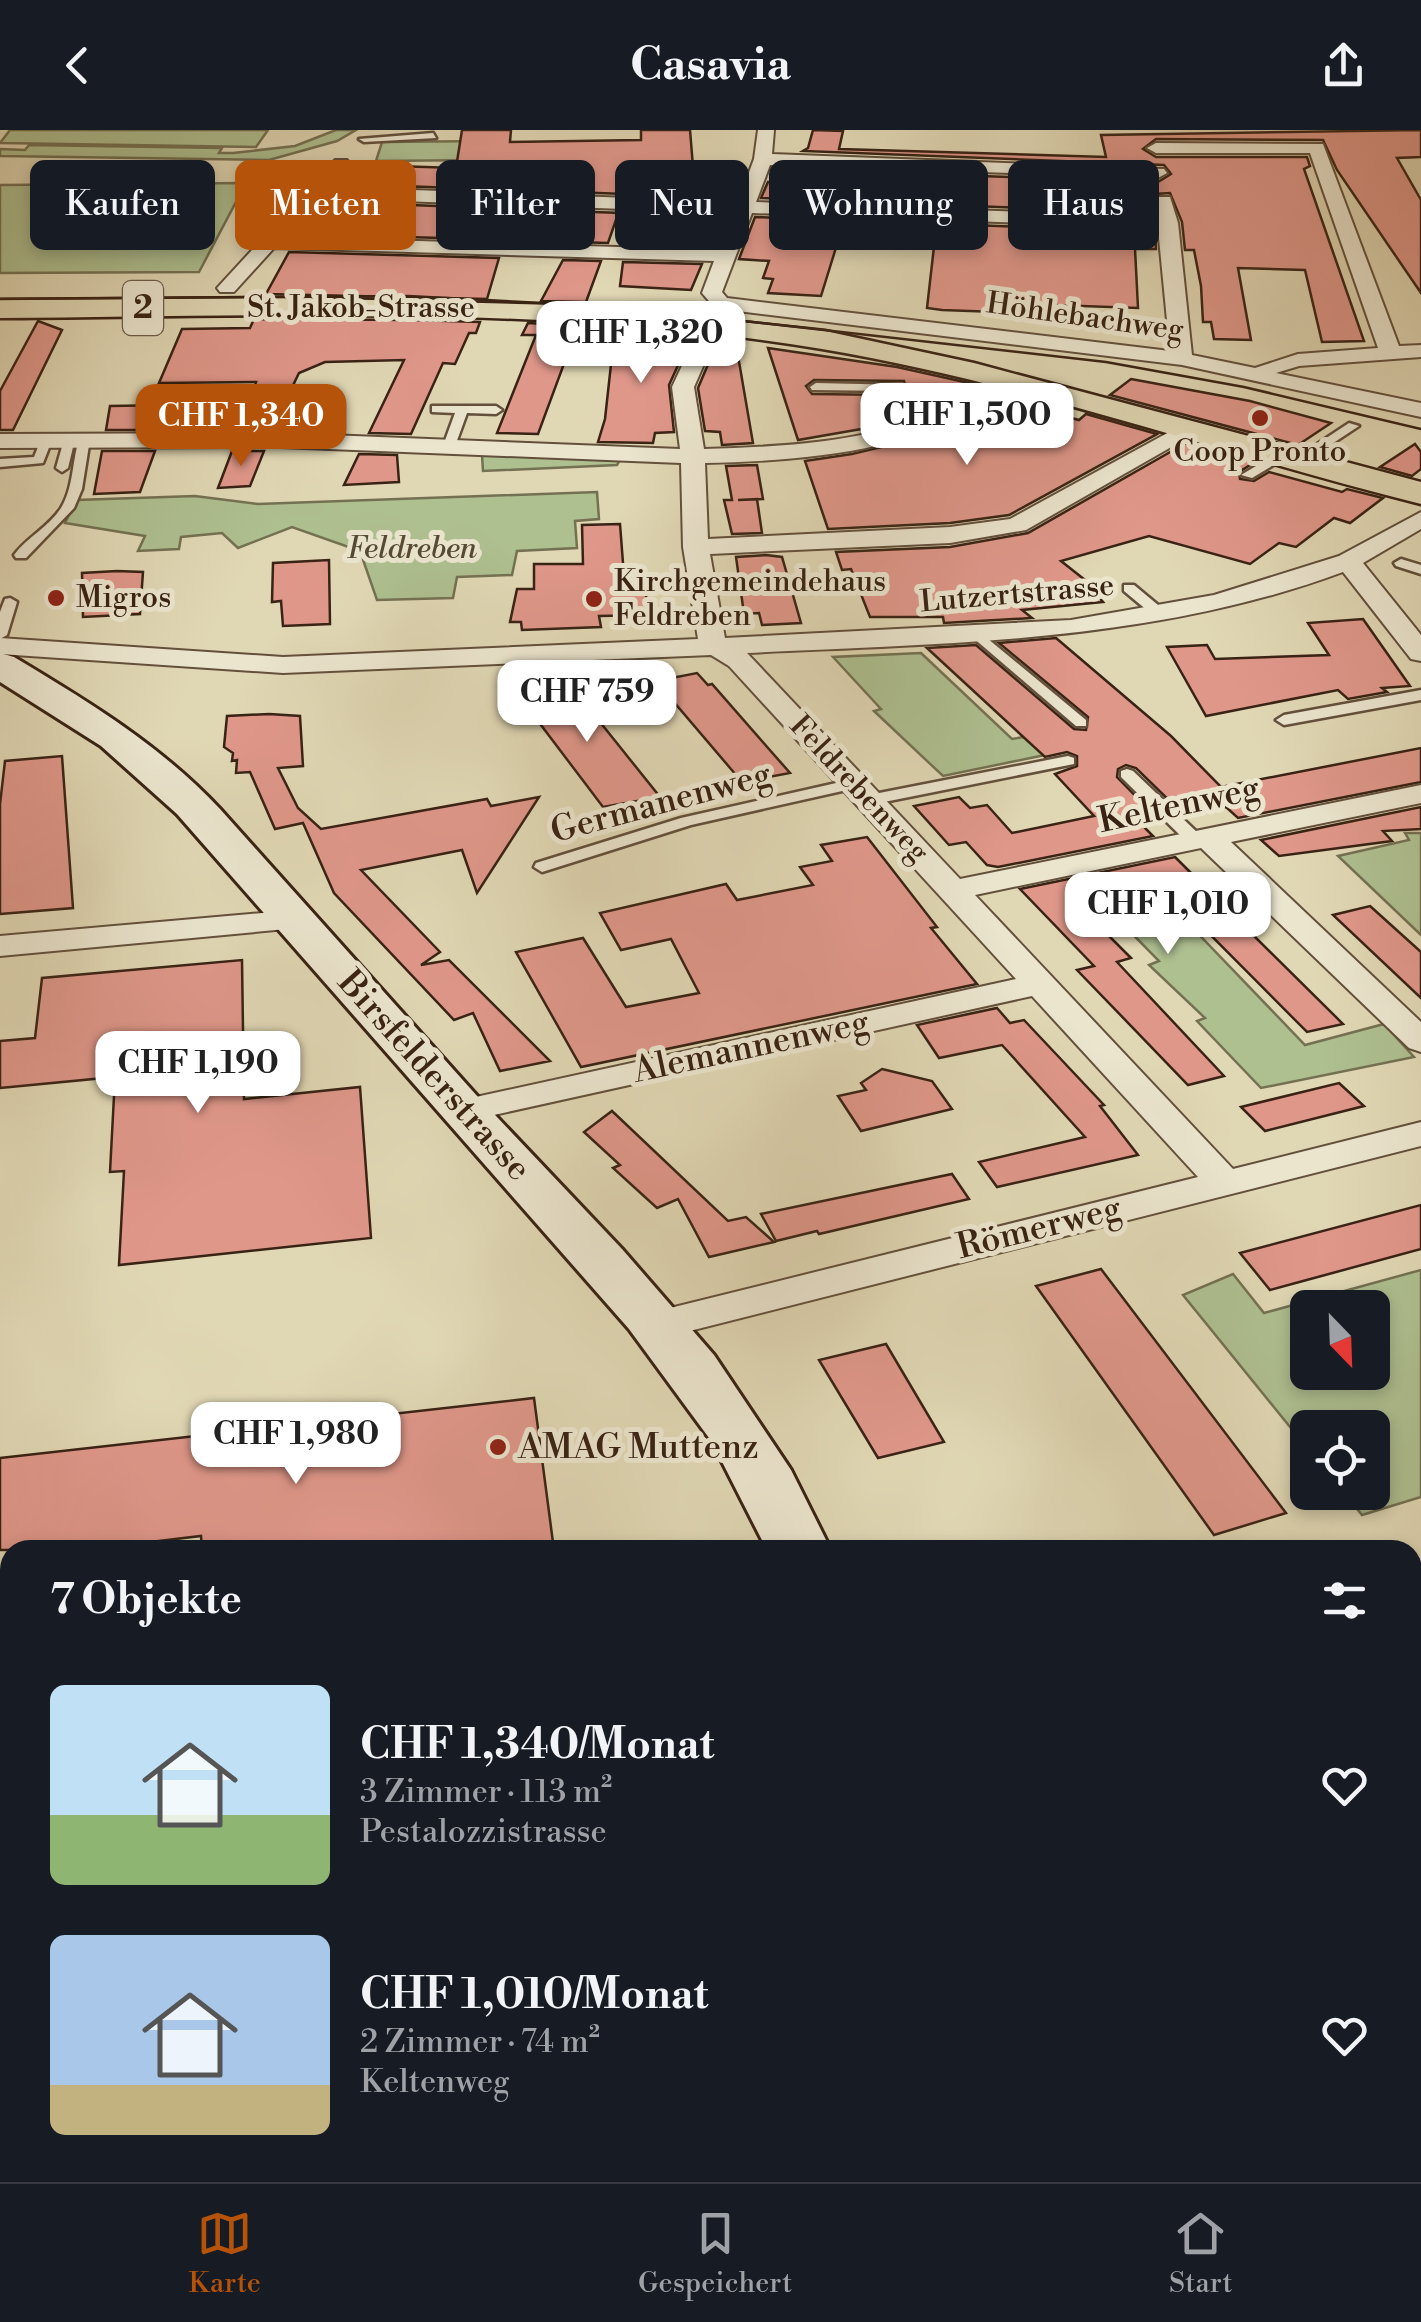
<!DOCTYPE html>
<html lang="de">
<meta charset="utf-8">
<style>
:root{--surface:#171b24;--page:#242831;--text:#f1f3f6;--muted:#9ea1a6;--line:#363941;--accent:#b45309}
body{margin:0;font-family:"Libre Bodoni",serif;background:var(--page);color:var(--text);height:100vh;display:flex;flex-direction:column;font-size:38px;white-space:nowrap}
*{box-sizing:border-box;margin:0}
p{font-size:32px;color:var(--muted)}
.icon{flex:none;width:55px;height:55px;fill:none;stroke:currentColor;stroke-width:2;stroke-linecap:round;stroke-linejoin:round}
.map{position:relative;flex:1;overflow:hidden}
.details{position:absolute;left:0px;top:1410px;width:1422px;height:642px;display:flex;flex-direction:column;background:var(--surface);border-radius:30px 30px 0 0;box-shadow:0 5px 15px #0003}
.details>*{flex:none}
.top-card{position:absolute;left:30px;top:30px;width:1362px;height:90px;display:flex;gap:20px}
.needle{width:65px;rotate:157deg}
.controls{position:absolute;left:1290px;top:1160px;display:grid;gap:20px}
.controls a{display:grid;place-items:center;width:100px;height:100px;border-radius:15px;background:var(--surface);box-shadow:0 5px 15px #0003;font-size:50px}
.price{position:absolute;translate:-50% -85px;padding:0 22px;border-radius:20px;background:#fff;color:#222;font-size:32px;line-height:65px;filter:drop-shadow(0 2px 5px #0008)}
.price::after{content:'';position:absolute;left:50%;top:60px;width:30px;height:22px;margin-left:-15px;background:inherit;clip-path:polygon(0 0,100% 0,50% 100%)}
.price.on{background:var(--accent);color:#fff}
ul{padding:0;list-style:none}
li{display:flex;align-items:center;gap:30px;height:250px;padding:0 50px}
li span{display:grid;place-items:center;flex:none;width:280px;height:200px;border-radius:15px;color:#555}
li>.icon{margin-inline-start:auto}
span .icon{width:120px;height:120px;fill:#fffc;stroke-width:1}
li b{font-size:42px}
h2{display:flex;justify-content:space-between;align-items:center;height:120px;padding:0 50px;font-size:42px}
.tag{padding:0 35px;border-radius:15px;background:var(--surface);box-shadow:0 5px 15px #0003;font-size:35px;line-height:90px}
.tag.on{background:var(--accent);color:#fff}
header{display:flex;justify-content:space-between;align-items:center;height:130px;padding:0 50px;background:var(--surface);font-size:45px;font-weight:800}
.tabs{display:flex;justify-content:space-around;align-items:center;height:140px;border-top:2px solid var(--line);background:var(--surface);font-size:28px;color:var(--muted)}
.tabs a{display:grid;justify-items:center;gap:5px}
.tabs .on{color:var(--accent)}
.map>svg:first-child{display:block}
.green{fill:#aebf90;stroke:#747152;stroke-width:2.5;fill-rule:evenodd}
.building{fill:#df978a;stroke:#392314;stroke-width:2.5}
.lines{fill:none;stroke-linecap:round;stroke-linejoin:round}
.service-casing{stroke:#63503c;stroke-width:5}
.minor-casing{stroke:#63503c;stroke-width:4}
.tertiary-casing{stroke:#63503c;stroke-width:4}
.secondary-casing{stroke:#392314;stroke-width:6}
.primary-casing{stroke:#392314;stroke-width:5}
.service{fill:#ebe5ce;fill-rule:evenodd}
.minor{fill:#ebe5ce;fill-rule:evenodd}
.tertiary{fill:#ebe5ce;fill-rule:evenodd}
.secondary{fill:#ebe5ce;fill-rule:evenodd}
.primary{fill:#e0d7b4;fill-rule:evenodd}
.tram{stroke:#392314;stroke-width:2.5}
.poi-dot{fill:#8f2418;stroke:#ebe5ce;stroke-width:4}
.labels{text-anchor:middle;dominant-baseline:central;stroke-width:10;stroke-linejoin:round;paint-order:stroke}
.far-street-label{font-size:30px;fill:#392314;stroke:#ebe5ce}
.far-poi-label{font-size:30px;fill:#392314;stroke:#ebe5ce;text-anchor:start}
.far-park-label{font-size:30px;font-style:italic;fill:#564a33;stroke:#ebe5ce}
.shield{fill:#ebe5ce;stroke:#6e5d4c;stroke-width:2.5}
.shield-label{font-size:32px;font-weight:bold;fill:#392314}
.street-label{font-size:35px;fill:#392314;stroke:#ebe5ce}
.poi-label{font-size:35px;fill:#392314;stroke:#ebe5ce;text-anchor:start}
</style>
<header><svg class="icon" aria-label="back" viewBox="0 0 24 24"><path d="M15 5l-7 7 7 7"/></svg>Casavia<svg class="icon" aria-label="share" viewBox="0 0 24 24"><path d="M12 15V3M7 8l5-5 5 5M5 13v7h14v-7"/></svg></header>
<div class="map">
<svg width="1421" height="2052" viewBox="0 0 1421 2052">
<rect width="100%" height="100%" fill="#e0d7b4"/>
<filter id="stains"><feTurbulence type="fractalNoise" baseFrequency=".002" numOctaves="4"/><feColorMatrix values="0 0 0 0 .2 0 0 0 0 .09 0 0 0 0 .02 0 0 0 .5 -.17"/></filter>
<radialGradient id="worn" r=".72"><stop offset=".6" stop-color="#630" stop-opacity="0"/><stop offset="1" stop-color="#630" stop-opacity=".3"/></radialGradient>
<g class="green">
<polygon points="10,0 268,0 256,17 0,13"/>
<polygon points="336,0 356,0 337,11 269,30 0,26 0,19 25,20 29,15 222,18 219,23 233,23 295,16"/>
<polygon points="486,11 483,30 376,31 382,12"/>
<polygon points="246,53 199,142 0,143 0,55"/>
<polygon points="482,325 620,330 617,335 483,341"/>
<polygon points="597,362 599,389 575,391 577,418 517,421 512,445 457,447 453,468 377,470 360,421 292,397 238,418 222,403 181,407 179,419 138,421 145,406 65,393 76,370 195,366 258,374"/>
<polygon points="921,523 1012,609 1041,604 1045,625 943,646 874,581 881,579 833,527"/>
<polygon points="1405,703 1421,703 1421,805 1338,726 1409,710"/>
<polygon points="1160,764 1305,915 1384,894 1414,927 1261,958 1197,891 1205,888 1149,835 1159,831 1103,774"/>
<path d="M1421 1140V1367L1362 1385 1344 1363 1372 1362V1298H1308L1307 1318 1183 1165 1233 1144 1264 1183ZM1308 1178H1372V1242H1308Z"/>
</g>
<g class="building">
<polygon points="462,0 511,0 510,12 641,10 641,0 690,0 694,49 742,50 735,68 346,54 364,35 456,38"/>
<polygon points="813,0 843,1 839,19 1106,27 1101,5 1421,0 1421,27 1397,28 1421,70 1421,163 1337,40 1323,10 1156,9 1143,19 1156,27 1307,27 1310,36 1304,39 1364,211 1322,212 1305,140 1238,138 1251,210 1214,209 1211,192 1203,192 1201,156 1194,120 1185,120 1182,92 1170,63 1155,64 1153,83 761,68 768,52 779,52 783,41 798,40 1158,52 1171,44 1164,35 803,21 808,18"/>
<polygon points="331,72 728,87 716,116 625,113 628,89 617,87 608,113 304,104"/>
<polygon points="755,87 1155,102 1156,119 1135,119 1138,178 1054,175 1054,184 942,180 927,178 936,99 843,95 821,166 768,163 773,149 763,148 769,131 739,129"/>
<polygon points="289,122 499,128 487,169 266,164"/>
<polygon points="563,130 601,131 586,172 541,171"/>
<polygon points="623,132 702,134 691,160 620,156"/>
<polygon points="254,189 412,190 480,192 476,203 469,203 455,234 443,233 411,304 369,303 404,230 325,232 299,243 272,299 240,299 256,252 159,253 182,199 250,198"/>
<polygon points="38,191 62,200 13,300 0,300 0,261"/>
<polygon points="528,193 578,196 538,304 497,303 536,205 522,205"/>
<polygon points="615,198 691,207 669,255 674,302 655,303 653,313 598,312 605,289"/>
<polygon points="718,211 736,214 753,313 722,315 720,302 705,301 698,258"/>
<polygon points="768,218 897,237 969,253 961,258 970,260 914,287 904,251 814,250 806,256 812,264 891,265 896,293 798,310"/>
<polygon points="1131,249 1250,271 1331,293 1298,315 1110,265"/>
<polygon points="1005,270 1079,290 1086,284 1157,304 1009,385 950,393 828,399 805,331 852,324 923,307"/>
<polygon points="171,275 162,300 106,300 110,276"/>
<polygon points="1186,313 1255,332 1239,342 1240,349 1254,351 1269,342 1342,362 1347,359 1383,368 1350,393 1334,388 1296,417 1279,413 1250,434 1149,406 1061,431 1085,450 1103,472 1022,480 1032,488 944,493 943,487 870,487 851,439 842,440 836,422 950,417 1028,403"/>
<polygon points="1415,314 1421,322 1421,339 1412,346 1380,337"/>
<polygon points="102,321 155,321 140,362 94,364"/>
<polygon points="232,321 264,321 250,356 218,358"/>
<polygon points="359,324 397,325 399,352 344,355"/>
<polygon points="757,335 763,369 738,370 757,369 762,403 732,404 724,370 732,370 726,336"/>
<polygon points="620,394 624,446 644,445 648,485 599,486 601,497 522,500 521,492 510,492 517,459 534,459 534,434 583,434 582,395"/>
<polygon points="766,425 782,427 801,493 762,495 759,483 744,484 736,427"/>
<polygon points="329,430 330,494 283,496 281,471 272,472 273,433"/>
<polygon points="117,441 143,442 140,484 83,487 82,443"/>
<polygon points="1363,489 1410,556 1382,558 1387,562 1348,569 1338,560 1206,586 1167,517 1207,515 1215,529 1329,525 1308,493"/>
<polygon points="1056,508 1171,606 1221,657 1421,618 1421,652 1238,688 1226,677 1184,685 1136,638 1126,635 1118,639 1117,647 1159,690 1142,695 1153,706 998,737 987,735 966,712 949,715 914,676 959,667 970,678 987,675 1012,703 1094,686 1055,644 1077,636 1077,626 1067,622 1045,627 927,518 976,515 1074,599 1086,600 1088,587 999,513"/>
<polygon points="697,543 708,555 712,554 790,643 742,652 656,551"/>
<polygon points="568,552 660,667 603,677 516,562"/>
<polygon points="269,584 300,586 303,636 278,638 298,678 321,699 487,669 491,676 539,667 477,763 462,720 361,740 440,822 421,835 449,830 550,931 500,941 473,883 454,890 334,763 303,693 275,699 250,642 236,643 237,630 232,631 233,623 224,617 227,586"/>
<polygon points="62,626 73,778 0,784 0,674 5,631"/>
<polygon points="1421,677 1421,699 1383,701 1392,711 1279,726 1261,710"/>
<polygon points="867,707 937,797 931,798 977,854 581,937 516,822 583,808 626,877 699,863 671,809 621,820 600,783 726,754 737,770 813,755 800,737 832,731 821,715"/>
<polygon points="1175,727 1251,803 1343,894 1307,902 1160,754 1075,772 1131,828 1117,832 1224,946 1188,955 1077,840 1094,836 1020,759"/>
<polygon points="1370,776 1421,822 1421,868 1333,785"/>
<polygon points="242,830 244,969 360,957 371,1108 119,1135 124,1041 110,1042 115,947 0,958 0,911 35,908 42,848"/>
<polygon points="997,878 1010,893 1024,890 1104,975 1100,976 1138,1025 997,1057 979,1032 1085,1007 1002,915 939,928 917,895"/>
<polygon points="882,939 932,951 952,979 861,1001 838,966 866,960 861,953"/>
<polygon points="1339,953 1364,976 1265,1001 1241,977"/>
<polygon points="612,981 728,1091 746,1087 774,1112 709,1127 678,1069 657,1078 613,1038 620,1035 584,1002"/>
<polygon points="952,1044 969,1069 819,1104 817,1101 776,1111 761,1084"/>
<polygon points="1421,1075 1421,1119 1303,1151 1270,1160 1240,1123"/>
<polygon points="1101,1139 1286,1383 1214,1405 1036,1156"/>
<polygon points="886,1214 944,1312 878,1328 819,1230"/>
<polygon points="534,1268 554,1420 202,1420 201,1406 84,1420 0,1420 0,1328"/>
</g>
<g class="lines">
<defs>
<g id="service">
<polygon points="433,3 436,8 364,12 359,9"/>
<polygon points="816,253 904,255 908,286 919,299 909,302 896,287 894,261 812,260 810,257"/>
<polygon points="432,276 496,276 502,280 496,284 467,283 455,316 449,320 443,316 455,283 432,282"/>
<polygon points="1349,293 1359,296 1303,333 1293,330"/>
<polygon points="65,306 75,309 68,338 62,342 56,338"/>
<path d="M80 306 90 309 82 359 74 378 26 428H16L14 425C27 407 49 397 61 378 74 357 72 329 80 306Z"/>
<polygon points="42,307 52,310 43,333 0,337 0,329 34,327"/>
<polygon points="1281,321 1287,325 1285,328 1252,348 1241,345"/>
<polygon points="1401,429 1421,435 1421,444 1396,436 1394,433"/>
<polygon points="1124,455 1134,455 1164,480 1164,486 1154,486 1124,461"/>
<polygon points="10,468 17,472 7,505 0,509 0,482 5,469"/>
<polygon points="976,499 1086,590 1086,596 1076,596 971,506 969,503"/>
<polygon points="1421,560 1421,570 1284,595 1276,590 1284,585"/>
<polygon points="1068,626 1074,628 1074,634 869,675 861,670 869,665"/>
<polygon points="1127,639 1133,641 1201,706 1201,714 1189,714 1121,647 1121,641"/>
<polygon points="854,649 862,654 860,657 691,695 542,742 534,737 536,733 681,688"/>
<polygon points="1412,1586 1421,1589 1421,1613 1412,1614"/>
</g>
<g id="minor">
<path d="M758 0H774L772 24 1164 39 1167 43 1158 48 770 35 756 72 1156 87 1158 67H1170L1178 93 1192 225 1255 238 1298 224 1378 218 1310 23H1156L1147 18 1156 13 1323 14 1399 216 1421 215V227L1299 236 1276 243 1421 273V287L1182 235 721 179 714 177 702 163 714 131 274 118 234 162H220L217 158 335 30H347L350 34 330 57 738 72 754 29ZM320 68 733 83 719 120 285 107ZM752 83 1158 98 1170 221 727 168 722 162Z"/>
<path d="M711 189 721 195 694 257 704 319C778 317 856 313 926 287 950 279 996 243 1018 248L1021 253C1013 262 1000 268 989 274 904 322 801 331 705 333L708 409 950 397 1010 389 1182 295H1198L1201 300 1026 400 950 413 710 424 725 508 1071 490 1214 465 1339 426 1421 382V399L1363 433 1421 505V531L1411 529 1343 442C1152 513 948 513 747 523L960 749 1421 655V673L1231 712 1421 892V922L1409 918 1201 718 975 765 1233 1039 1421 992V1016L658 1209 644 1205 638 1195 644 1185 658 1181 1198 1047 1032 866 462 992 449 989 444 981 449 973 462 970 1016 849 729 536 711 525 283 543 0 524V508L283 527 698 509 683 417 681 333 279 317 0 318V304L279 303 680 319 672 257 701 195Z"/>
<polygon points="296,780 308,783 312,790 308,797 0,826 0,806"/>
<polygon points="1421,1538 1421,1576 1412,1578 1412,1539"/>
</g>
<polygon id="tertiary" points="10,1774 10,1834 0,1835 0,1775"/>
<g id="secondary">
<path d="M0 523 14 527C89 572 160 615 220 679L478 967 622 1119 714 1225 791 1340 831 1420H767L712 1312 629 1199 177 684 101 616 0 552Z"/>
<polygon points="1046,2042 1128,2042 1132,2052 1050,2052"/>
</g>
<path id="primary" d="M297 168 594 176 825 201 974 233 1421 352V374C1221 324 1025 253 822 219 551 174 273 186 0 188V170Z"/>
</defs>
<use href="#service" class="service-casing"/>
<use href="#minor" class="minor-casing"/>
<use href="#tertiary" class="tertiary-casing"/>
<use href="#secondary" class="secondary-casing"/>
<use href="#primary" class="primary-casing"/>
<use href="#service" class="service"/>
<use href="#minor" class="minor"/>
<use href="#tertiary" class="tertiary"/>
<use href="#secondary" class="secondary"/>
<use href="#primary" class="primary"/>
<polyline class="tram" points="0,169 408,166 621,177 1106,232 1244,257 1421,299"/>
</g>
<g class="poi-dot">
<circle cx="1260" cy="288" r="10"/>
<circle cx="56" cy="468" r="10"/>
<circle cx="594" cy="469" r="10"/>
<circle cx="498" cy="1317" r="10"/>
</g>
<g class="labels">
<g class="far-street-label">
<text x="361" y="178">St. Jakob-Strasse</text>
<text transform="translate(1085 187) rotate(8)">Höhlebachweg</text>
<text transform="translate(1017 464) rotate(-5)">Lutzertstrasse</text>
<text transform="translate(859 659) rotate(47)">Feldrebenweg</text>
</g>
<g class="far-poi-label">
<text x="1260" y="322" text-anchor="middle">Coop Pronto</text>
<text x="614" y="452">Kirchgemeindehaus<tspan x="614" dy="34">Feldreben</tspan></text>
<text x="76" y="468">Migros</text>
</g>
<g class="far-park-label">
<text x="412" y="419">Feldreben</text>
</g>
<rect class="shield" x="123" y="151" width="40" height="54" rx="8"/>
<g class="shield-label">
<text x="143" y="178">2</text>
</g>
<g class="street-label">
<text transform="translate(661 673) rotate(-15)">Germanenweg</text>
<text transform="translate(1179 675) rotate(-12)">Keltenweg</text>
<text transform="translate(751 917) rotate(-12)">Alemannenweg</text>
<text transform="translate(434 946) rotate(48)">Birsfelderstrasse</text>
<text transform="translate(1039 1098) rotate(-14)">Römerweg</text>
</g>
<g class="poi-label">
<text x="518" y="1317">AMAG Muttenz</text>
</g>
</g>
<rect width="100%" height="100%" filter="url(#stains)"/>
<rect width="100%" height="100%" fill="url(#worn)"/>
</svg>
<div class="controls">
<a><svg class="needle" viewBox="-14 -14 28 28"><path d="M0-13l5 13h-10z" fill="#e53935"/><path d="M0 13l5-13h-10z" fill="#9ea1a6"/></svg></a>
<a><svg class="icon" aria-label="locate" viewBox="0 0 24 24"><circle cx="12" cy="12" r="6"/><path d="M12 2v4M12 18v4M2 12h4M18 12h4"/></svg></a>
</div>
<b class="price" style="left:641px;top:256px">CHF 1,320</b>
<b class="price" style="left:967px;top:338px">CHF 1,500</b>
<b class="price on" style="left:241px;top:339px">CHF 1,340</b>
<b class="price" style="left:587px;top:615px">CHF 759</b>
<b class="price" style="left:1168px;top:827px">CHF 1,010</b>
<b class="price" style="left:198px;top:986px">CHF 1,190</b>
<b class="price" style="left:296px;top:1357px">CHF 1,980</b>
<div class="top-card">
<a class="tag">Kaufen</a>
<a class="tag on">Mieten</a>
<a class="tag">Filter</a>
<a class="tag">Neu</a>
<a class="tag">Wohnung</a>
<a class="tag">Haus</a>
</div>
<section class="details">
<h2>7 Objekte<svg class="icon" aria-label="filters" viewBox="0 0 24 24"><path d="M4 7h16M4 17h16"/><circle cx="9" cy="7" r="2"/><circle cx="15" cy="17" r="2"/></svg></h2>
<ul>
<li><span style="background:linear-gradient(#bfe0f5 65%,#8fb573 0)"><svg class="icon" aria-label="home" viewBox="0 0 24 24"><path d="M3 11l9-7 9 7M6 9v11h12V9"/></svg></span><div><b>CHF 1,340/Monat</b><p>3 Zimmer · 113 m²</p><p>Pestalozzistrasse</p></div><svg class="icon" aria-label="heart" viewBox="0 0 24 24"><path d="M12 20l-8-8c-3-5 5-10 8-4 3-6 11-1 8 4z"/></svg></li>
<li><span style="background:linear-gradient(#a9c7e8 75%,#c2b280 0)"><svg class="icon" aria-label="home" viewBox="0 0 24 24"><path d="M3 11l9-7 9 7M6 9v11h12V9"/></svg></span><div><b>CHF 1,010/Monat</b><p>2 Zimmer · 74 m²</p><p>Keltenweg</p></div><svg class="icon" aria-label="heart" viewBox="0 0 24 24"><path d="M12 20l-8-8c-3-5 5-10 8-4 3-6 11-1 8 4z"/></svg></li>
</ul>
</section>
</div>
<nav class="tabs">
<a class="on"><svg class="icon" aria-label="map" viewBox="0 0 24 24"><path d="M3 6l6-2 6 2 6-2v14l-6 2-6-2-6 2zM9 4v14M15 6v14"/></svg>Karte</a>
<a><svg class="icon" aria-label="saved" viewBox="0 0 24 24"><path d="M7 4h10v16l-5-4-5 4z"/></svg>Gespeichert</a>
<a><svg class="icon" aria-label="home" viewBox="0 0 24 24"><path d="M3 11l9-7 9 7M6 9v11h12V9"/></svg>Start</a>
</nav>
